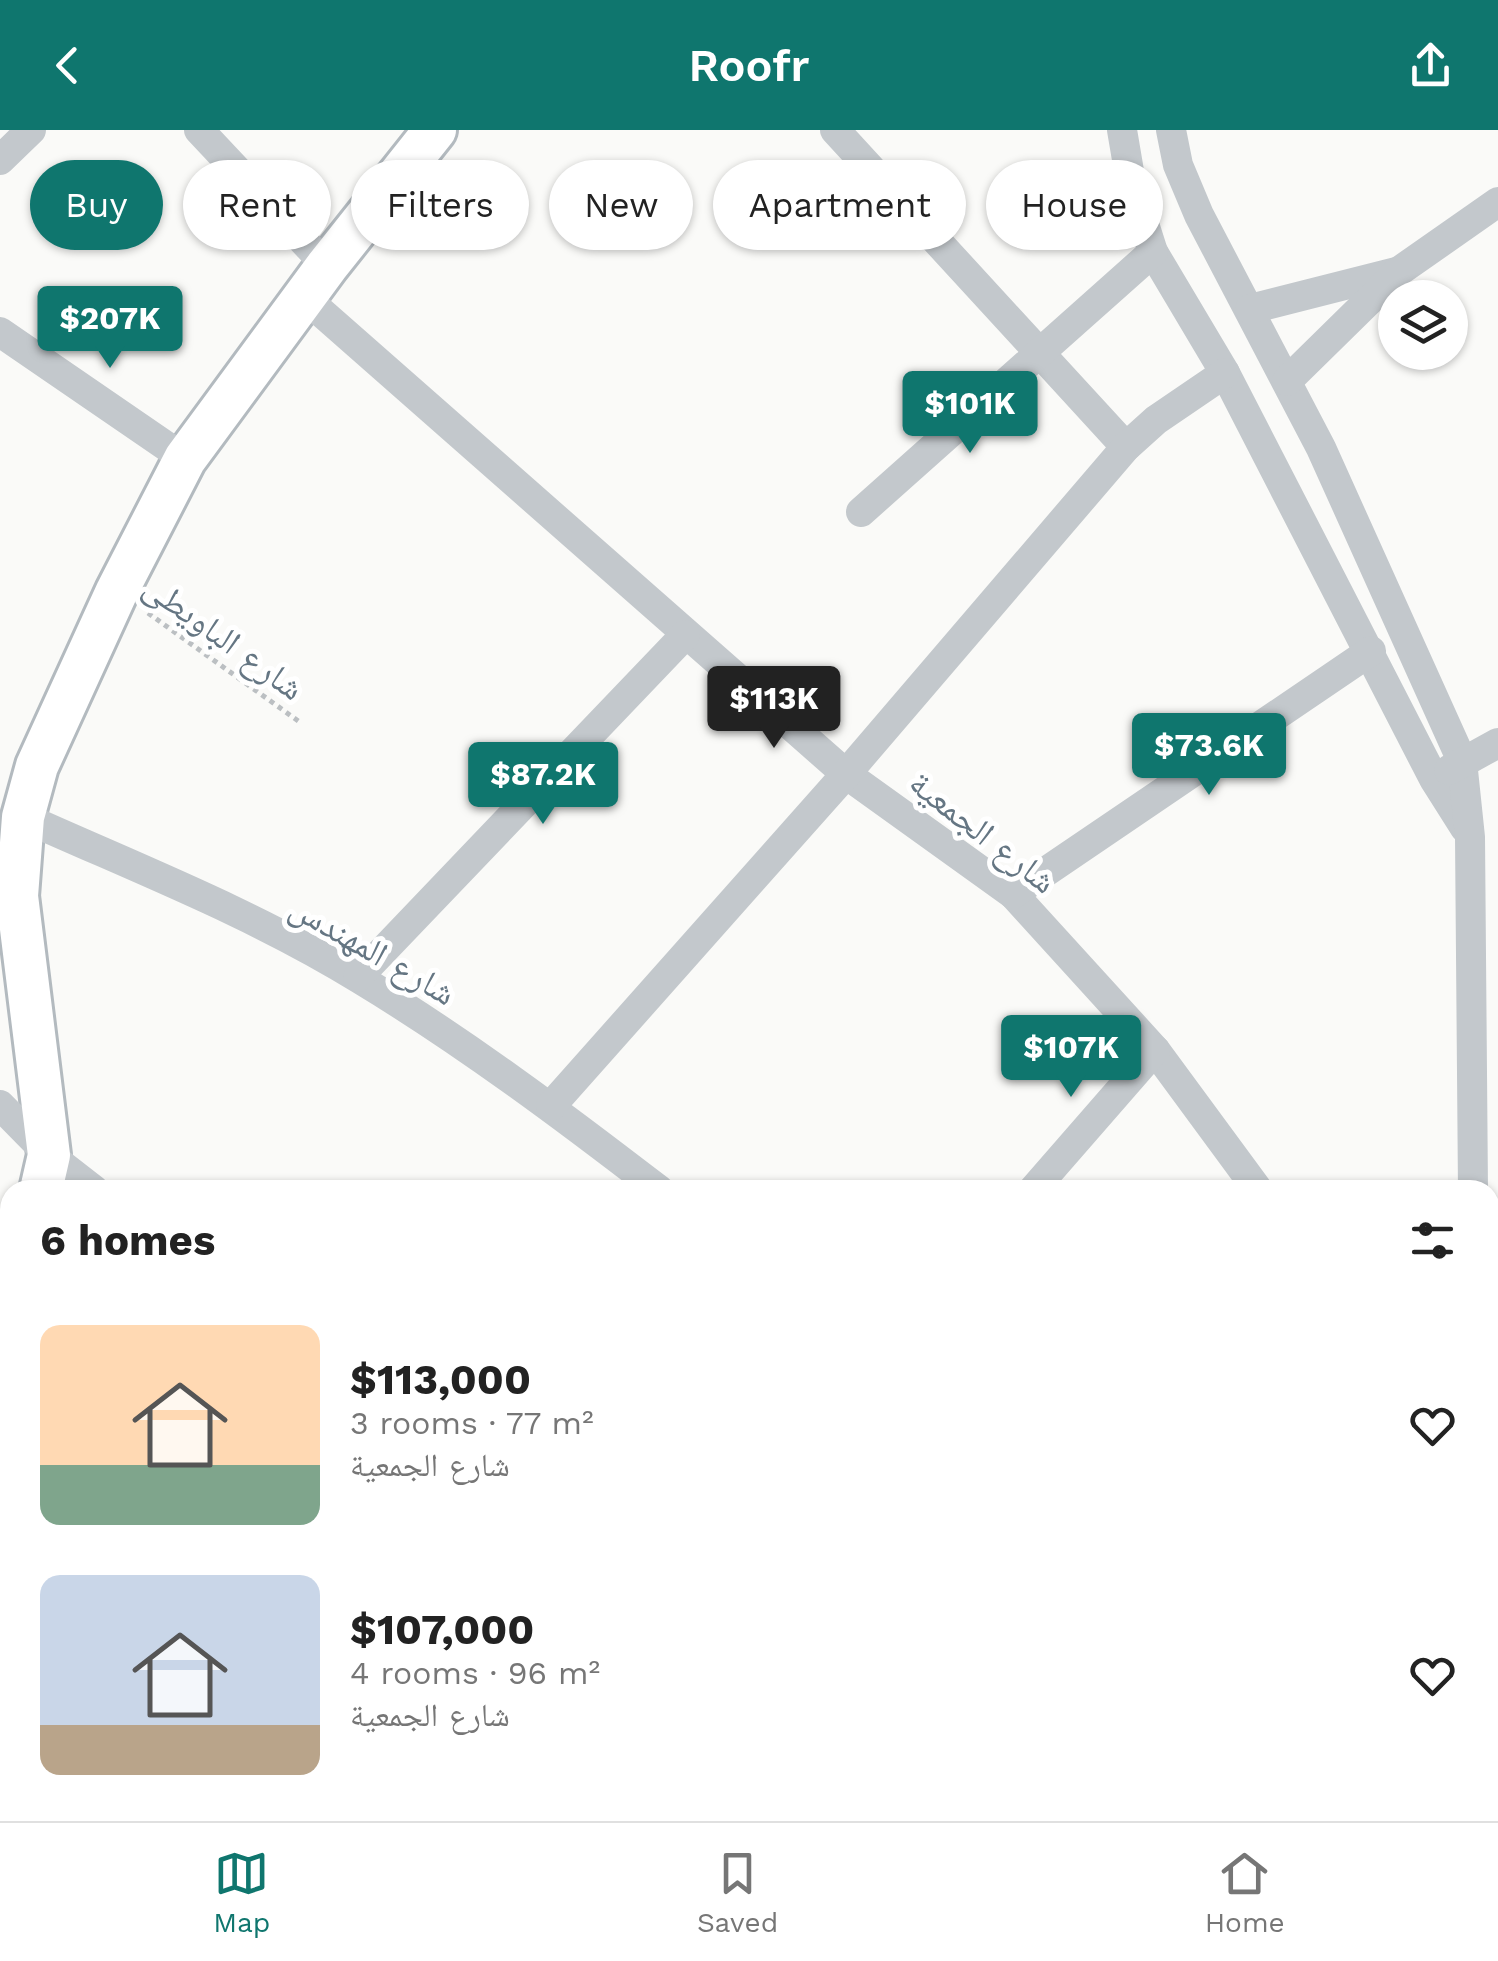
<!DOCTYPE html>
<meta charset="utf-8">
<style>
:root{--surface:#fff;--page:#f6f6f6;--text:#222;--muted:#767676;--line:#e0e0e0;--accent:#0f766e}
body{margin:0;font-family:"Work Sans","Noto Naskh Arabic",sans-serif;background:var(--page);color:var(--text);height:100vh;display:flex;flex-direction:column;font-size:38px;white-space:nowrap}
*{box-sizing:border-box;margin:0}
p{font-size:32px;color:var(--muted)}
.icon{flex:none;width:55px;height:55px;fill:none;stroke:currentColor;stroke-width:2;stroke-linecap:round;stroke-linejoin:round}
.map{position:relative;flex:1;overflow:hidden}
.drawer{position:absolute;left:0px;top:1050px;width:1500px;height:642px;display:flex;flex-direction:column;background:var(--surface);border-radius:30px 30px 0 0;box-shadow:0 2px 8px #0004}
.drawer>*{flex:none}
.banner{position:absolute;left:30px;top:30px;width:1440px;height:90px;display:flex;gap:20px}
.tools{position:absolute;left:1378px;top:150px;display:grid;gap:20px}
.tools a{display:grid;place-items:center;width:90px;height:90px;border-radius:50%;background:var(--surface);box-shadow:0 2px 8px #0004;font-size:50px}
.price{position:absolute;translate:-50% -85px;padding:0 22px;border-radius:10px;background:var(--accent);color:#fff;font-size:32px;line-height:65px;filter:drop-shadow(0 2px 5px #0008)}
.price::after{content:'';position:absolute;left:50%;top:60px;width:30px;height:22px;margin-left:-15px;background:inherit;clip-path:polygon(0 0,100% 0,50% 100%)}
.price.current{background:#222;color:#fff}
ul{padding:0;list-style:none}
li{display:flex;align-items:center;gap:30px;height:250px;padding:0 40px}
li span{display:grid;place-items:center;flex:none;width:280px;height:200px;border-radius:20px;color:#555}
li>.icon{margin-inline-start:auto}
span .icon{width:120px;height:120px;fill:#fffc;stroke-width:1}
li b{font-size:42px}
h2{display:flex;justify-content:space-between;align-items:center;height:120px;padding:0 40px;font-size:42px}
.pill{padding:0 35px;border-radius:45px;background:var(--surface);box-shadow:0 2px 8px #0004;font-size:35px;line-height:90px}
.pill.current{background:var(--accent);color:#fff}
header{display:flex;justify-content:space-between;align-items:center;height:130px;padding:0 40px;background:var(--accent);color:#fff;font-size:45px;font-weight:600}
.tab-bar{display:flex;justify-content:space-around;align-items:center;height:140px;border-top:2px solid var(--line);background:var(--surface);font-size:28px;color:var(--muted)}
.tab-bar a{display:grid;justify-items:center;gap:5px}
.tab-bar .current{color:var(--accent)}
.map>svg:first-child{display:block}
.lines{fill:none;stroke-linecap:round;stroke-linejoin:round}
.secondary-casing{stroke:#b3babf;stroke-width:48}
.path{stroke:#bbbfc2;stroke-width:5;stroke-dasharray:5 5;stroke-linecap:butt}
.street{stroke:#c3c8cc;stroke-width:30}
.secondary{stroke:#fff;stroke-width:42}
.labels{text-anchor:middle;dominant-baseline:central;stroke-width:10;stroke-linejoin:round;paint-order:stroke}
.street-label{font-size:35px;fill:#657683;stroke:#fff}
</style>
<header><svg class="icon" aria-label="back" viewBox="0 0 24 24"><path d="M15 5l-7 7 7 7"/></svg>Roofr<svg class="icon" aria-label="share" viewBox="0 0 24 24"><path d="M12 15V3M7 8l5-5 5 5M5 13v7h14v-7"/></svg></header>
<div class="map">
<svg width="1498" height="1691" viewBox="0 0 1498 1691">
<rect width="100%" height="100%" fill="#fafaf8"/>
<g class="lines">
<defs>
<g id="secondary">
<polyline points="41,1060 49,1025 17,766 23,687 37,636 117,461 185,329 327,136 435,0"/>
<polyline points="0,1243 10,1199"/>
</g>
</defs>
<use href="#secondary" class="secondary-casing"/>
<polyline class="path" points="148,483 301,593"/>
<g class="street">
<polyline points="199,0 327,136"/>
<polyline points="835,0 1126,317"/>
<polyline points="1122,0 1131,53 1153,122 1225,243 1434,649 1465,698"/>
<polyline points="1171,0 1178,35 1199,85 1321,318 1462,631 1470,707 1473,1060"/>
<polyline points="0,30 31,0"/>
<polyline points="304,167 846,644 1013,764 1155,920 1258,1060"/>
<polyline points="1250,179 1396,142"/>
<polyline points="0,202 185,329"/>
<polyline points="1287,251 1398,142 1498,72"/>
<polyline points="861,382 1153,122"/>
<polyline points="1449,640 1498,613"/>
<path d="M23 687C136 738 255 784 360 849 464 912 563 986 659 1060"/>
<polyline points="1013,764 1371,521"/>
<polyline points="358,847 685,505"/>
<polyline points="0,975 49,1025 94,1060"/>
<polyline points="551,976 846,644 1126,317 1156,290 1225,243"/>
<polyline points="1033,1060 1155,920"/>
<polyline points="0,1291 10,1300"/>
<polyline points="1490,1510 1498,1513"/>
<polyline points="438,1682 449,1691"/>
<polyline points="968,1682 978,1691"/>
<polyline points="1425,1682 1436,1691"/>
<polyline points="511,1691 520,1682"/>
<polyline points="914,1691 918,1682"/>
<polyline points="1469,1691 1469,1682"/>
</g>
<use href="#secondary" class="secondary"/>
</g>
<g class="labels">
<g class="street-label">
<text transform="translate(224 507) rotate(36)">شارع الباويطى</text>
<text transform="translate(983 702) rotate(38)">شارع الجمعية</text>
<text transform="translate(373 820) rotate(30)">شارع المهندس</text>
</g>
</g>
</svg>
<div class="tools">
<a><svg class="icon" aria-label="layers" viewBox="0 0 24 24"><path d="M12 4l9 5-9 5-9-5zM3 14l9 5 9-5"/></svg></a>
</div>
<b class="price" style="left:110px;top:241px">$207K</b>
<b class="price" style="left:970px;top:326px">$101K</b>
<b class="price current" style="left:774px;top:621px">$113K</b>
<b class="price" style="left:1209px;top:668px">$73.6K</b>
<b class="price" style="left:543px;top:697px">$87.2K</b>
<b class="price" style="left:1071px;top:970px">$107K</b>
<div class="banner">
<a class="pill current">Buy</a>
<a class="pill">Rent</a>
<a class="pill">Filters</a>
<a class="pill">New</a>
<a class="pill">Apartment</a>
<a class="pill">House</a>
</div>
<section class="drawer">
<h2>6 homes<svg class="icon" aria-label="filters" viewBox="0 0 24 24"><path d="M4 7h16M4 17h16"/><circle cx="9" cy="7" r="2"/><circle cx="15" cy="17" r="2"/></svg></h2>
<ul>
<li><span style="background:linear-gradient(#ffd9b3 70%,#7fa58c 0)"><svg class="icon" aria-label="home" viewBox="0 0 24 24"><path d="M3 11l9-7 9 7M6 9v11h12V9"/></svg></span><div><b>$113,000</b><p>3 rooms · 77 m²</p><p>شارع الجمعية</p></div><svg class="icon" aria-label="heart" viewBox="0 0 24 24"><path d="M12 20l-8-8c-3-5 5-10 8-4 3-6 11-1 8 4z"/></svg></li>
<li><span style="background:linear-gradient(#c9d6e8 75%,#b9a48a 0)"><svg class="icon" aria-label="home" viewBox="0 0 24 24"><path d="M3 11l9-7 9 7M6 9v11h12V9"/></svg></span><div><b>$107,000</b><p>4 rooms · 96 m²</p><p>شارع الجمعية</p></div><svg class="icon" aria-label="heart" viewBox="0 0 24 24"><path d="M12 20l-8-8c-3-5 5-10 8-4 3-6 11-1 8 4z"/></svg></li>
</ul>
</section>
</div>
<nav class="tab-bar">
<a class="current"><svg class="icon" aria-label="map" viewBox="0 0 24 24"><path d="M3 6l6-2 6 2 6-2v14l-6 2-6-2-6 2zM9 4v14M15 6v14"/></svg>Map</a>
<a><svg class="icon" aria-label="saved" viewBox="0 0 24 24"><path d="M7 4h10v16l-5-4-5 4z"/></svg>Saved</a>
<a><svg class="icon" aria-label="home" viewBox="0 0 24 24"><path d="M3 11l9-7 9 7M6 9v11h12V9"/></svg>Home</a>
</nav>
